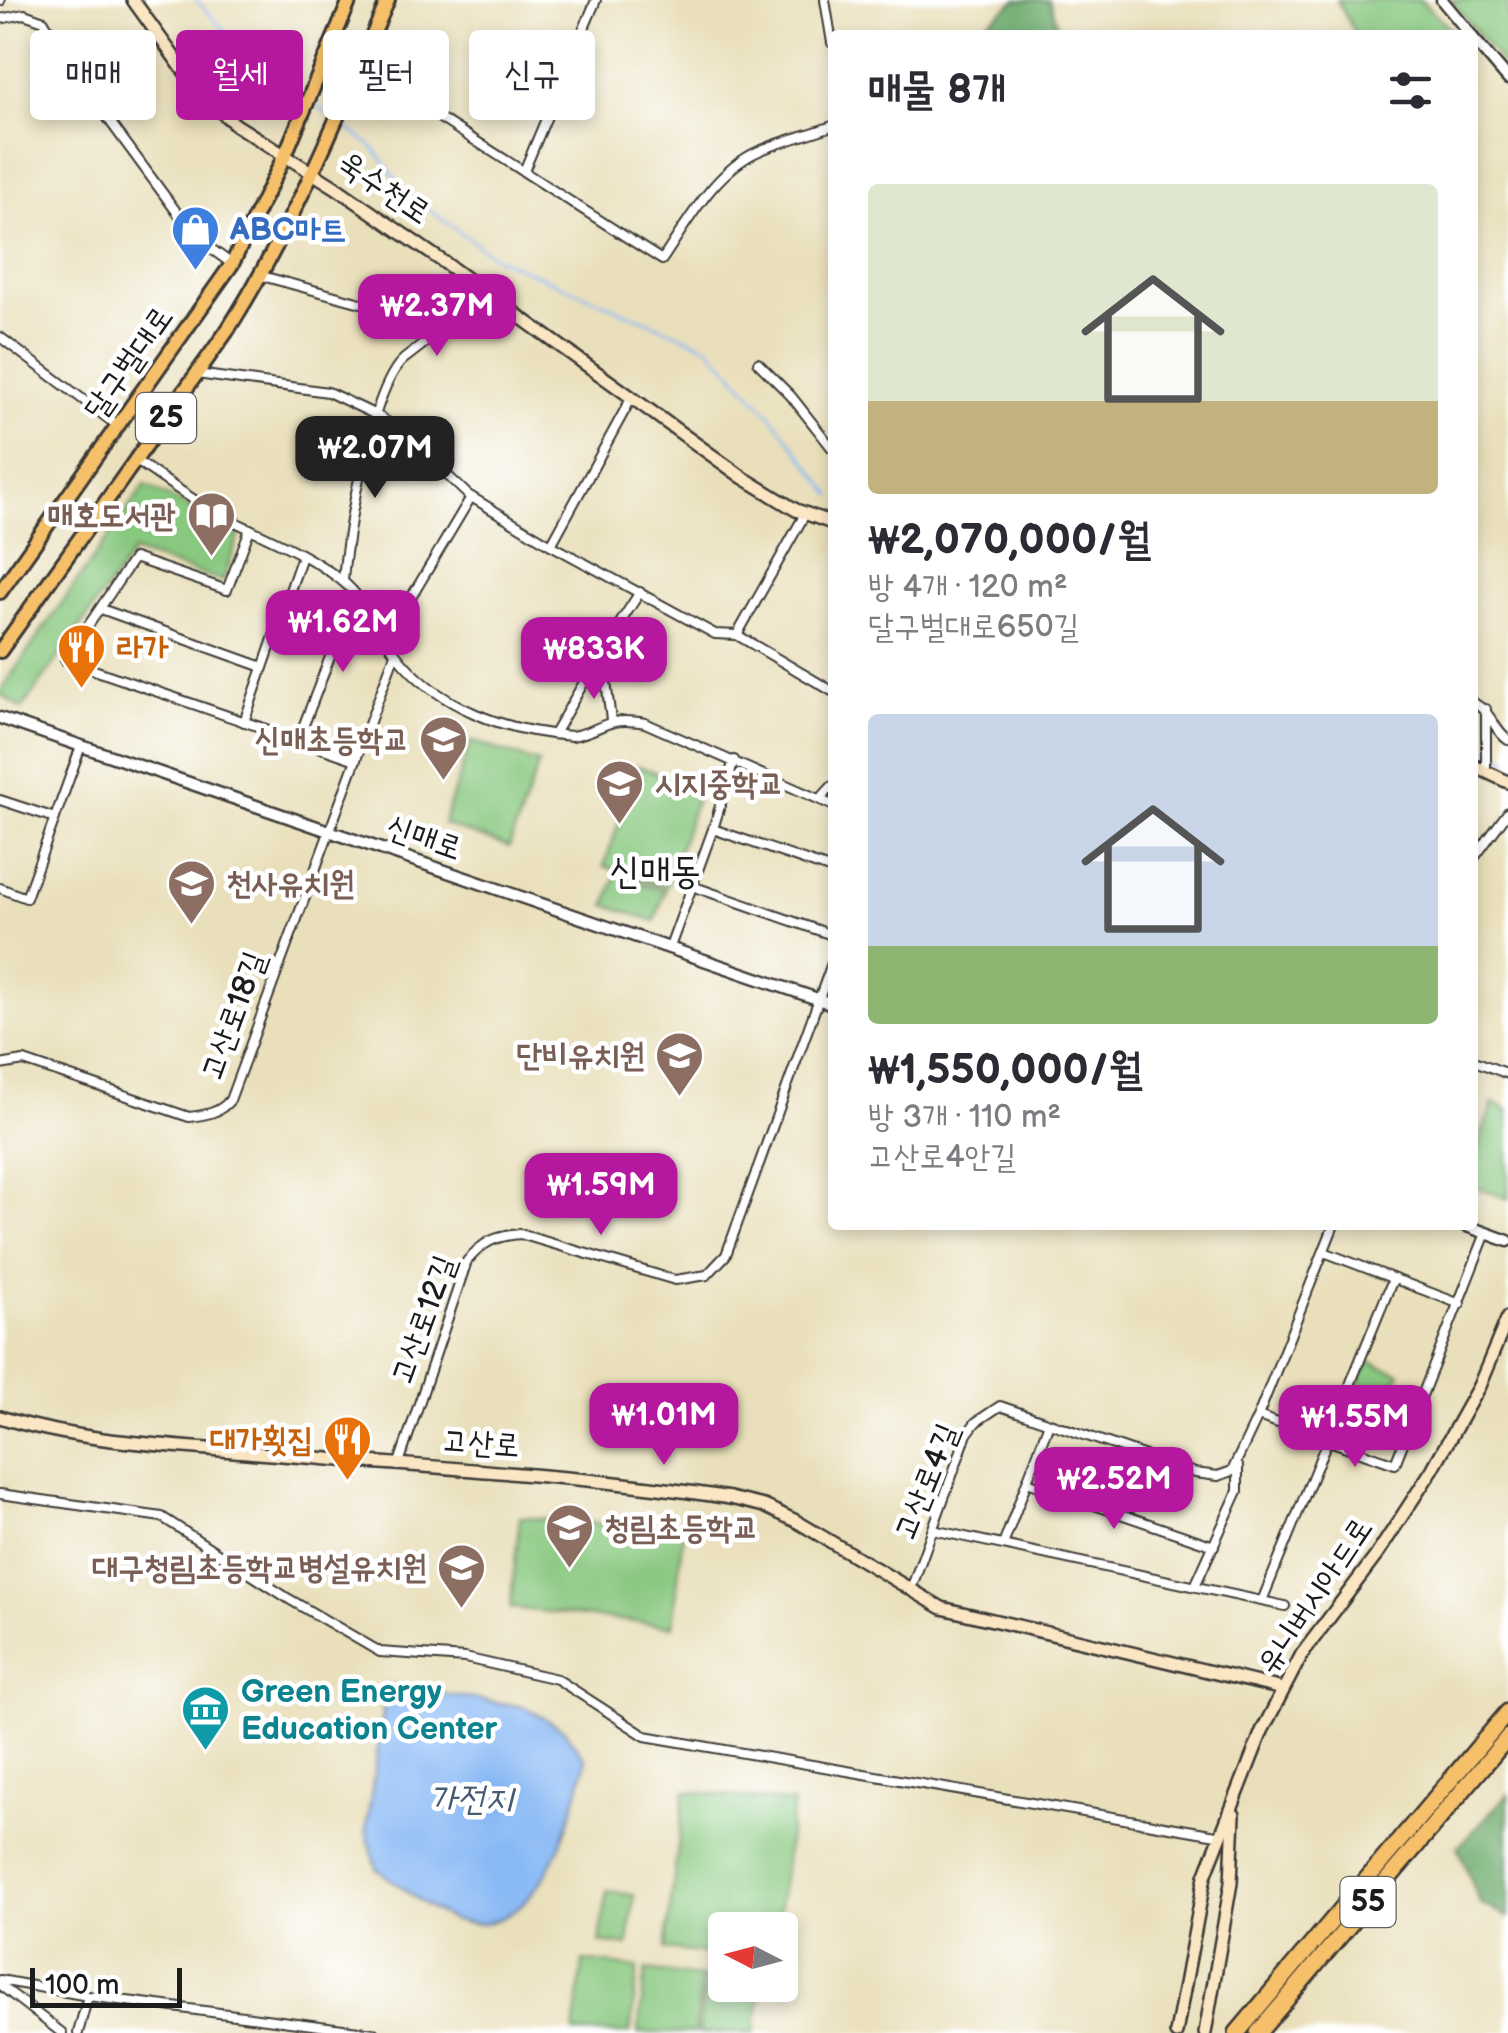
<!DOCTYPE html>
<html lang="ko">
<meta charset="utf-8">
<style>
:root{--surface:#fff;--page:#f2f2f3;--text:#2b2b33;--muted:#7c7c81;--accent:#b5179e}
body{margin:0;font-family:"Balsamiq Sans","Poor Story",sans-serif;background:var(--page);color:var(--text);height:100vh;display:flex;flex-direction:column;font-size:38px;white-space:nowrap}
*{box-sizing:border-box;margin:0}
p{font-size:32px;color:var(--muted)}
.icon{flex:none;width:55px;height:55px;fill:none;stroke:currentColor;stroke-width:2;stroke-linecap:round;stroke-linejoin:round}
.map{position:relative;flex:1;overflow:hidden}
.drawer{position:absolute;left:828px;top:30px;width:650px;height:1200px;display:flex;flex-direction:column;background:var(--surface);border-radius:10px;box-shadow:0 5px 15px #0003}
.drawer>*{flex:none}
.top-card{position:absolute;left:30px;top:30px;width:648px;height:90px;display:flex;gap:20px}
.needle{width:65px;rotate:276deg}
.tools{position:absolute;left:708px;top:1912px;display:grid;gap:20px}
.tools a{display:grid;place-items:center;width:90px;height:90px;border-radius:10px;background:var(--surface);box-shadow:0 5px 15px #0003;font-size:50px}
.scale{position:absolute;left:30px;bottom:25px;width:152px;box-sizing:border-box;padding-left:10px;border:5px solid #1c1c1c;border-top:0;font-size:28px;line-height:35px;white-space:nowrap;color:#1c1c1c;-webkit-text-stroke:8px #fff;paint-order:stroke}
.price{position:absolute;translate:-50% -85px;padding:0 22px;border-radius:20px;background:var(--accent);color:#fff;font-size:32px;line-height:65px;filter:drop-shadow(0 2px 5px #0008)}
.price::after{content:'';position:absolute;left:50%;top:60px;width:30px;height:22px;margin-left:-15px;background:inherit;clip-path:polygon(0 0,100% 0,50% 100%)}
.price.on{background:#222;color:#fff}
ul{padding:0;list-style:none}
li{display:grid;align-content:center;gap:20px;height:530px;padding:0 40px}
li span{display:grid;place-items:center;height:310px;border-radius:10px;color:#555}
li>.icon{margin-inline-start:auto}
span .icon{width:180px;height:180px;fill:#fffc;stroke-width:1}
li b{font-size:42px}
h2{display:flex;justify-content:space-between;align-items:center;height:120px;padding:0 40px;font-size:42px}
.chip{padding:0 35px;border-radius:10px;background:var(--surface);box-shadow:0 5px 15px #0003;font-size:35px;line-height:90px}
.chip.on{background:var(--accent);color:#fff}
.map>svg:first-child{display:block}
.green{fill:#88c87f;stroke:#52724e;stroke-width:2.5}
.forest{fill:#6eac6e;stroke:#456445;stroke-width:2.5}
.water{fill:#89b9f5;stroke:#526a88;stroke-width:2.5}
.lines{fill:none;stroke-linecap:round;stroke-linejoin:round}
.stream{stroke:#89b9f5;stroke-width:2.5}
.minor-casing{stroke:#3b3934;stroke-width:12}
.tertiary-casing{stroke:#3b3934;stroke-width:15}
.secondary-casing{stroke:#3b3934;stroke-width:16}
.primary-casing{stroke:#3b3934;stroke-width:18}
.motorway-casing{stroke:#3b3934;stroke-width:20}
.minor{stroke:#fff;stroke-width:8}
.tertiary{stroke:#fff;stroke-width:10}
.secondary{stroke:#fbe6c4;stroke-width:11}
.primary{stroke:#f6c06b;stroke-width:12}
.motorway{stroke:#f6c06b;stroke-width:15}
.labels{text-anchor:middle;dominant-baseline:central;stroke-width:9;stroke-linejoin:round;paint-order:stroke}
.shield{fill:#fff;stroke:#606060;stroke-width:2.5}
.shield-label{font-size:30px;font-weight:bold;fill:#1c1c1c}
.street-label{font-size:32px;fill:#1c1c1c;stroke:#fff}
.shop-label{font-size:32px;font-weight:bold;fill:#366cbe;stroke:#fff;text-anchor:start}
.education-label{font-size:32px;font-weight:bold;fill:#785e54;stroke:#fff;text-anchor:end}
.food-label{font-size:32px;font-weight:bold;fill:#c56008;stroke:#fff;text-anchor:start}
.culture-label{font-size:32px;font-weight:bold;fill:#0d838f;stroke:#fff;text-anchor:start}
.water-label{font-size:35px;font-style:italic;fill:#485b73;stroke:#fff}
.quarter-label{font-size:38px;fill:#1c1c1c;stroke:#fff}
</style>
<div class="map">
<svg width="1508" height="2033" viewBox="0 0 1508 2033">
<rect width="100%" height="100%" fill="#fff"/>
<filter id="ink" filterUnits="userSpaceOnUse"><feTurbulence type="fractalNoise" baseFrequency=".01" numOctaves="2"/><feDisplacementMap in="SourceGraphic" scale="20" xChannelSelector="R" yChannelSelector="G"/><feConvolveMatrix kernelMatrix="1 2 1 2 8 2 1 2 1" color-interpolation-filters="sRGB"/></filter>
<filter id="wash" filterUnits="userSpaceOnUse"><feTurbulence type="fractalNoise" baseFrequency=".0048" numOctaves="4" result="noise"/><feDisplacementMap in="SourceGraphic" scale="40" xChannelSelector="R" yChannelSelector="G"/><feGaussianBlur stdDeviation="2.25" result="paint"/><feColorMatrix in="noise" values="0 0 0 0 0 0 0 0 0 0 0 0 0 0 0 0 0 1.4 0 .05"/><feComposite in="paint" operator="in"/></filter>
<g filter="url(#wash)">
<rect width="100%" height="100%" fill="#e9dfba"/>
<g class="green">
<polygon points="1337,0 1420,0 1457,35 1356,35"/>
<polygon points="1451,0 1508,0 1508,72"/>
<polygon points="145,485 240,533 223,581 133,552 22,709 0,694 0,691"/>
<polygon points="471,741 539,763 509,847 443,824"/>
<polygon points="638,766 700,788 666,888 604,866"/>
<polygon points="616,875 665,891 655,921 606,905"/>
<polygon points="1493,1103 1508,1109 1508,1199 1473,1186 1473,1159"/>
<polygon points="1367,1361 1400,1373 1386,1407 1354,1395"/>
<polygon points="520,1517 683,1531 673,1626 510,1608"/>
<polygon points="685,1791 793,1803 777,1930 725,1930 725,1956 665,1949"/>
<polygon points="607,1891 634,1895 628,1946 600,1942"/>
<polygon points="583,1961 638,1968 630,2033 574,2033"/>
<polygon points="646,1970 702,1977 695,2033 638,2033"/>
<polygon points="706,1978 725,1981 725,1985 761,1986 755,2033 698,2033"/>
</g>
<g class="forest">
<polygon points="1017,0 1049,0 1060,35 971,35"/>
<polygon points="1508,1794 1508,1918 1480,1903 1458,1847"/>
</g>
<path class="water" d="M387 1685 525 1707 564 1730 586 1760C572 1821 540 1943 455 1921 436 1916 395 1882 377 1869L366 1830Z"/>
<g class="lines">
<g class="stream">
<polyline points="196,0 246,54 304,97"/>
<polyline points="314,104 332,117"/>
<polyline points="339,122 373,147 406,193 494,257 709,347 773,418 832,495"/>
<polyline points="1472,742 1508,759"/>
</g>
</g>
</g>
<g filter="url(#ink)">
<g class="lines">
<defs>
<g id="minor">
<polyline points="825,0 832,43"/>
<polyline points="0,1 0,0"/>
<polyline points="0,19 24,14 44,21 70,67 195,237 232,264"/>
<path d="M360 67 662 260C687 223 715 170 759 151 782 141 808 135 832 126"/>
<polyline points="524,171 596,0"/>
<polyline points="262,276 394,312 444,331"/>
<polyline points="0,337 118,426"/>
<polyline points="758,363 791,396 832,448"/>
<polyline points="197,374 328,392 376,415 400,430 468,495 551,545 715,634 737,635"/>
<path d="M135 460C161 477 186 496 213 511 255 533 303 550 341 580 365 599 378 630 396 654 436 707 507 732 572 736 606 730 602 716 645 723L832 805"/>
<polyline points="805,514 737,635 832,691"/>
<polyline points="250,529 227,590 134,558 65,660 356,760"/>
<polyline points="551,545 632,397"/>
<path d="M343 581C346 536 371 387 404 359L487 295"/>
<polyline points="101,609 263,667"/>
<polyline points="387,638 471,497"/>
<path d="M1472 702C1494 713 1492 729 1508 740"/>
<polyline points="1486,709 1486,772"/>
<polyline points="611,720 602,651 640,592"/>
<polyline points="244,722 302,556"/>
<polyline points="554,734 602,651"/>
<polyline points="298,740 354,595"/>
<polyline points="820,799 832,786"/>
<polyline points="0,800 55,818"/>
<polyline points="713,829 832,870"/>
<polyline points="1472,861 1508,812"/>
<polyline points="692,886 832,935"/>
<polyline points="0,888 26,898 81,746"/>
<polyline points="670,947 713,829 734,760"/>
<polyline points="1472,1060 1508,1074"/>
<path d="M0 1065 24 1061 189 1117C205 1115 220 1113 230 1100L395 654"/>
<polyline points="1324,1252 1460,1304"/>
<polyline points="1258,1416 1395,1464 1486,1233"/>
<path d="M398 1466 467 1261C483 1242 495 1236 520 1234L675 1280 707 1275 726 1255 832 963"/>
<polyline points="1027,1482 1214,1546"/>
<polyline points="0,1494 162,1517 289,1599 380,1652 465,1658 557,1679 645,1736 1222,1836"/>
<polyline points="933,1530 1285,1606"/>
<polyline points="1003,1545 1049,1423"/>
<polyline points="1195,1586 1238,1491 1238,1466"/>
<polyline points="911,1589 967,1434 976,1422 1000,1406 1195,1473 1218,1476 1232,1471 1258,1416 1334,1225"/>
<polyline points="1262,1601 1393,1279"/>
<polyline points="0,1980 88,1996 374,2033"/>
<polyline points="0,1985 62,2033"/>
<polyline points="78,2033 88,1996"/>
</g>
<g id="tertiary">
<polyline points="1442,0 1471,35"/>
<polyline points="1472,37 1508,79"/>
<polyline points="0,718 832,1004"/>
<polyline points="1464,1225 1508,1241"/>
</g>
<g id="secondary">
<polyline points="133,0 200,93 236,125 335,187 445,263 742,477 796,510 832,523"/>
<polyline points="1472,765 1508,782"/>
<path d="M0 1417C79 1442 164 1445 247 1452 408 1467 570 1473 730 1498L764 1506 796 1521 942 1608 1283 1689"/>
<polyline points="1176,2033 1205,1876 1262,1731 1302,1654 1376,1556 1432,1470 1479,1386 1508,1317"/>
<polyline points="1205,2033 1231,1883 1234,1815"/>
</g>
<g id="primary">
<polyline points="0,592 232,264 285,155 350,0"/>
<path d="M0 651 227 331C293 227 339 113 388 0"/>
</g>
<g id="motorway">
<polyline points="1237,2033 1508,1712"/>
<polyline points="1258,2033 1508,1737"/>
</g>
</defs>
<use href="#minor" class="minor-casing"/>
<use href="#tertiary" class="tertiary-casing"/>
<use href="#secondary" class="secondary-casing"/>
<use href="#primary" class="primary-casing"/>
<use href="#motorway" class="motorway-casing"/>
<use href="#minor" class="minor"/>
<use href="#tertiary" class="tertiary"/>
<use href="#secondary" class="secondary"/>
<use href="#primary" class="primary"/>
<use href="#motorway" class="motorway"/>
</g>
</g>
<defs>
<symbol id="shop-pin" viewBox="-11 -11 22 30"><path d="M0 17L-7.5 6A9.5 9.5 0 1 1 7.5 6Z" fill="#3f7fe0" stroke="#fff"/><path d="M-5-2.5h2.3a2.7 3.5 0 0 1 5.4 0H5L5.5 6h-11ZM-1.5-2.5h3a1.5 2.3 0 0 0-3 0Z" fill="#fff"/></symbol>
<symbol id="library-pin" viewBox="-11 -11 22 30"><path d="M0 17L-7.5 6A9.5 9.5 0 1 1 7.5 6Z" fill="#8d6e63" stroke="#fff"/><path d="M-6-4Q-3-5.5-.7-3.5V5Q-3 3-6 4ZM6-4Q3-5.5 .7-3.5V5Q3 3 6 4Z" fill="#fff"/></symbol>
<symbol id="restaurant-pin" viewBox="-11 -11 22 30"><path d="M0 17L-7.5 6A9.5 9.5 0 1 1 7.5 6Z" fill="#e8710a" stroke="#fff"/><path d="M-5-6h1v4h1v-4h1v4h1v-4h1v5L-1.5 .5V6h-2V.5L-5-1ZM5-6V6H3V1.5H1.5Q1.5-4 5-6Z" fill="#fff"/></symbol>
<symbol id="school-pin" viewBox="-11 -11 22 30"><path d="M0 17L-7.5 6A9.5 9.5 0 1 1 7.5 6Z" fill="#8d6e63" stroke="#fff"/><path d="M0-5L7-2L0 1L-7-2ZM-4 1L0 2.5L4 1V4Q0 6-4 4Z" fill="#fff"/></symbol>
<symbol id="museum-pin" viewBox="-11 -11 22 30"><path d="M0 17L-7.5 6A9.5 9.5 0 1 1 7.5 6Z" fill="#0f9aa8" stroke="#fff"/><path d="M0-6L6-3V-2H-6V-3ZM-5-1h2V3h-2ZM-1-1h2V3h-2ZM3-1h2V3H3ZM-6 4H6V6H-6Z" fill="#fff"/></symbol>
</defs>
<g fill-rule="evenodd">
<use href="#shop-pin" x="168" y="202" width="55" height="75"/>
<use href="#library-pin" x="184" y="488" width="55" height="75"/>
<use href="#restaurant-pin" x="54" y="620" width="55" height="75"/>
<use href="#school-pin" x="416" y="712" width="55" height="75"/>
<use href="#school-pin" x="592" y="756" width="55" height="75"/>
<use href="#school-pin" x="164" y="856" width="55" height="75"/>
<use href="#school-pin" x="652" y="1028" width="55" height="75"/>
<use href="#restaurant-pin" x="320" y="1412" width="55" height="75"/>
<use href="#school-pin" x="542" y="1500" width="55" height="75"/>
<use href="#school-pin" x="434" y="1540" width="55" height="75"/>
<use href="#museum-pin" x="178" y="1682" width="55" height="75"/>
</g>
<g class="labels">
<g class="shield">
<rect x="136" y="393" width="60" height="50" rx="8"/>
<rect x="1340.5" y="1877" width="55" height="50" rx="8"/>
</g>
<g class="shield-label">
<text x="166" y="418">25</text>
<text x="1368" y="1902">55</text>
</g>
<g class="street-label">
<text transform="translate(384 188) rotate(34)">욱수천로</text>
<text transform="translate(129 363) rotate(-55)">달구벌대로</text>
<text transform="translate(424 838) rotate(19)">신매로</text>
<text transform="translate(234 1016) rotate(-70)">고산로18길</text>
<text transform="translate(424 1320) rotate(-70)">고산로12길</text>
<text transform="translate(481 1444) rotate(4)">고산로</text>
<text transform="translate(927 1482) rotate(-68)">고산로4길</text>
<text transform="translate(1315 1596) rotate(-56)">유니버시아드로</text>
</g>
<g class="shop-label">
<text x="230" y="230">ABC마트</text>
</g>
<g class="education-label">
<text x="176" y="516">매호도서관</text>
<text x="409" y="740">신매초등학교</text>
<text x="655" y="784" text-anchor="start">시지중학교</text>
<text x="226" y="884" text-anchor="start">천사유치원</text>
<text x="645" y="1056">단비유치원</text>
<text x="604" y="1528" text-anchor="start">청림초등학교</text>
<text x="427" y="1568">대구청림초등학교병설유치원</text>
</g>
<g class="food-label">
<text x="117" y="648">라가</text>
<text x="313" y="1440" text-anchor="end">대가횟집</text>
</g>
<g class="culture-label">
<text x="241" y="1692">Green Energy<tspan x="241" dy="37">Education Center</tspan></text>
</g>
<g class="water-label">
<text x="471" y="1799">가전지</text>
</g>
<g class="quarter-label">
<text x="655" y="871">신매동</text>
</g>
</g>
</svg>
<div class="tools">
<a><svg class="needle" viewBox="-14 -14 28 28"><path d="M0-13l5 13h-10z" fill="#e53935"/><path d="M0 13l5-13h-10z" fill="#7c7c81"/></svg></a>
</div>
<div class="scale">100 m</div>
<b class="price" style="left:437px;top:359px">₩2.37M</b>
<b class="price on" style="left:375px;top:501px">₩2.07M</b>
<b class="price" style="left:343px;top:675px">₩1.62M</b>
<b class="price" style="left:594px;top:702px">₩833K</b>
<b class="price" style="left:601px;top:1238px">₩1.59M</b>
<b class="price" style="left:664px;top:1468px">₩1.01M</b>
<b class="price" style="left:1355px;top:1470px">₩1.55M</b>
<b class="price" style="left:1114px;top:1532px">₩2.52M</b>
<div class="top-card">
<a class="chip">매매</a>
<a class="chip on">월세</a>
<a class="chip">필터</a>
<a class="chip">신규</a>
</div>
<section class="drawer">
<h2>매물 8개<svg class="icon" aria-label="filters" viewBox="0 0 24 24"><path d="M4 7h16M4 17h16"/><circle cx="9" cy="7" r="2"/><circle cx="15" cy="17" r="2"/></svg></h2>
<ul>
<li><span style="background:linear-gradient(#dfe7d0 70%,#c2b280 0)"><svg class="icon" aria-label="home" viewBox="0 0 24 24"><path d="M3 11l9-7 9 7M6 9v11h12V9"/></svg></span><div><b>₩2,070,000/월</b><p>방 4개 · 120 m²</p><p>달구벌대로650길</p></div></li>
<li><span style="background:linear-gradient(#c9d6e8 75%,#8fb573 0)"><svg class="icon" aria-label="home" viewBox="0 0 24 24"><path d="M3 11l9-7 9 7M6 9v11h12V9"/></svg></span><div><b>₩1,550,000/월</b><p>방 3개 · 110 m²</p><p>고산로4안길</p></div></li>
</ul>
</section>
</div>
